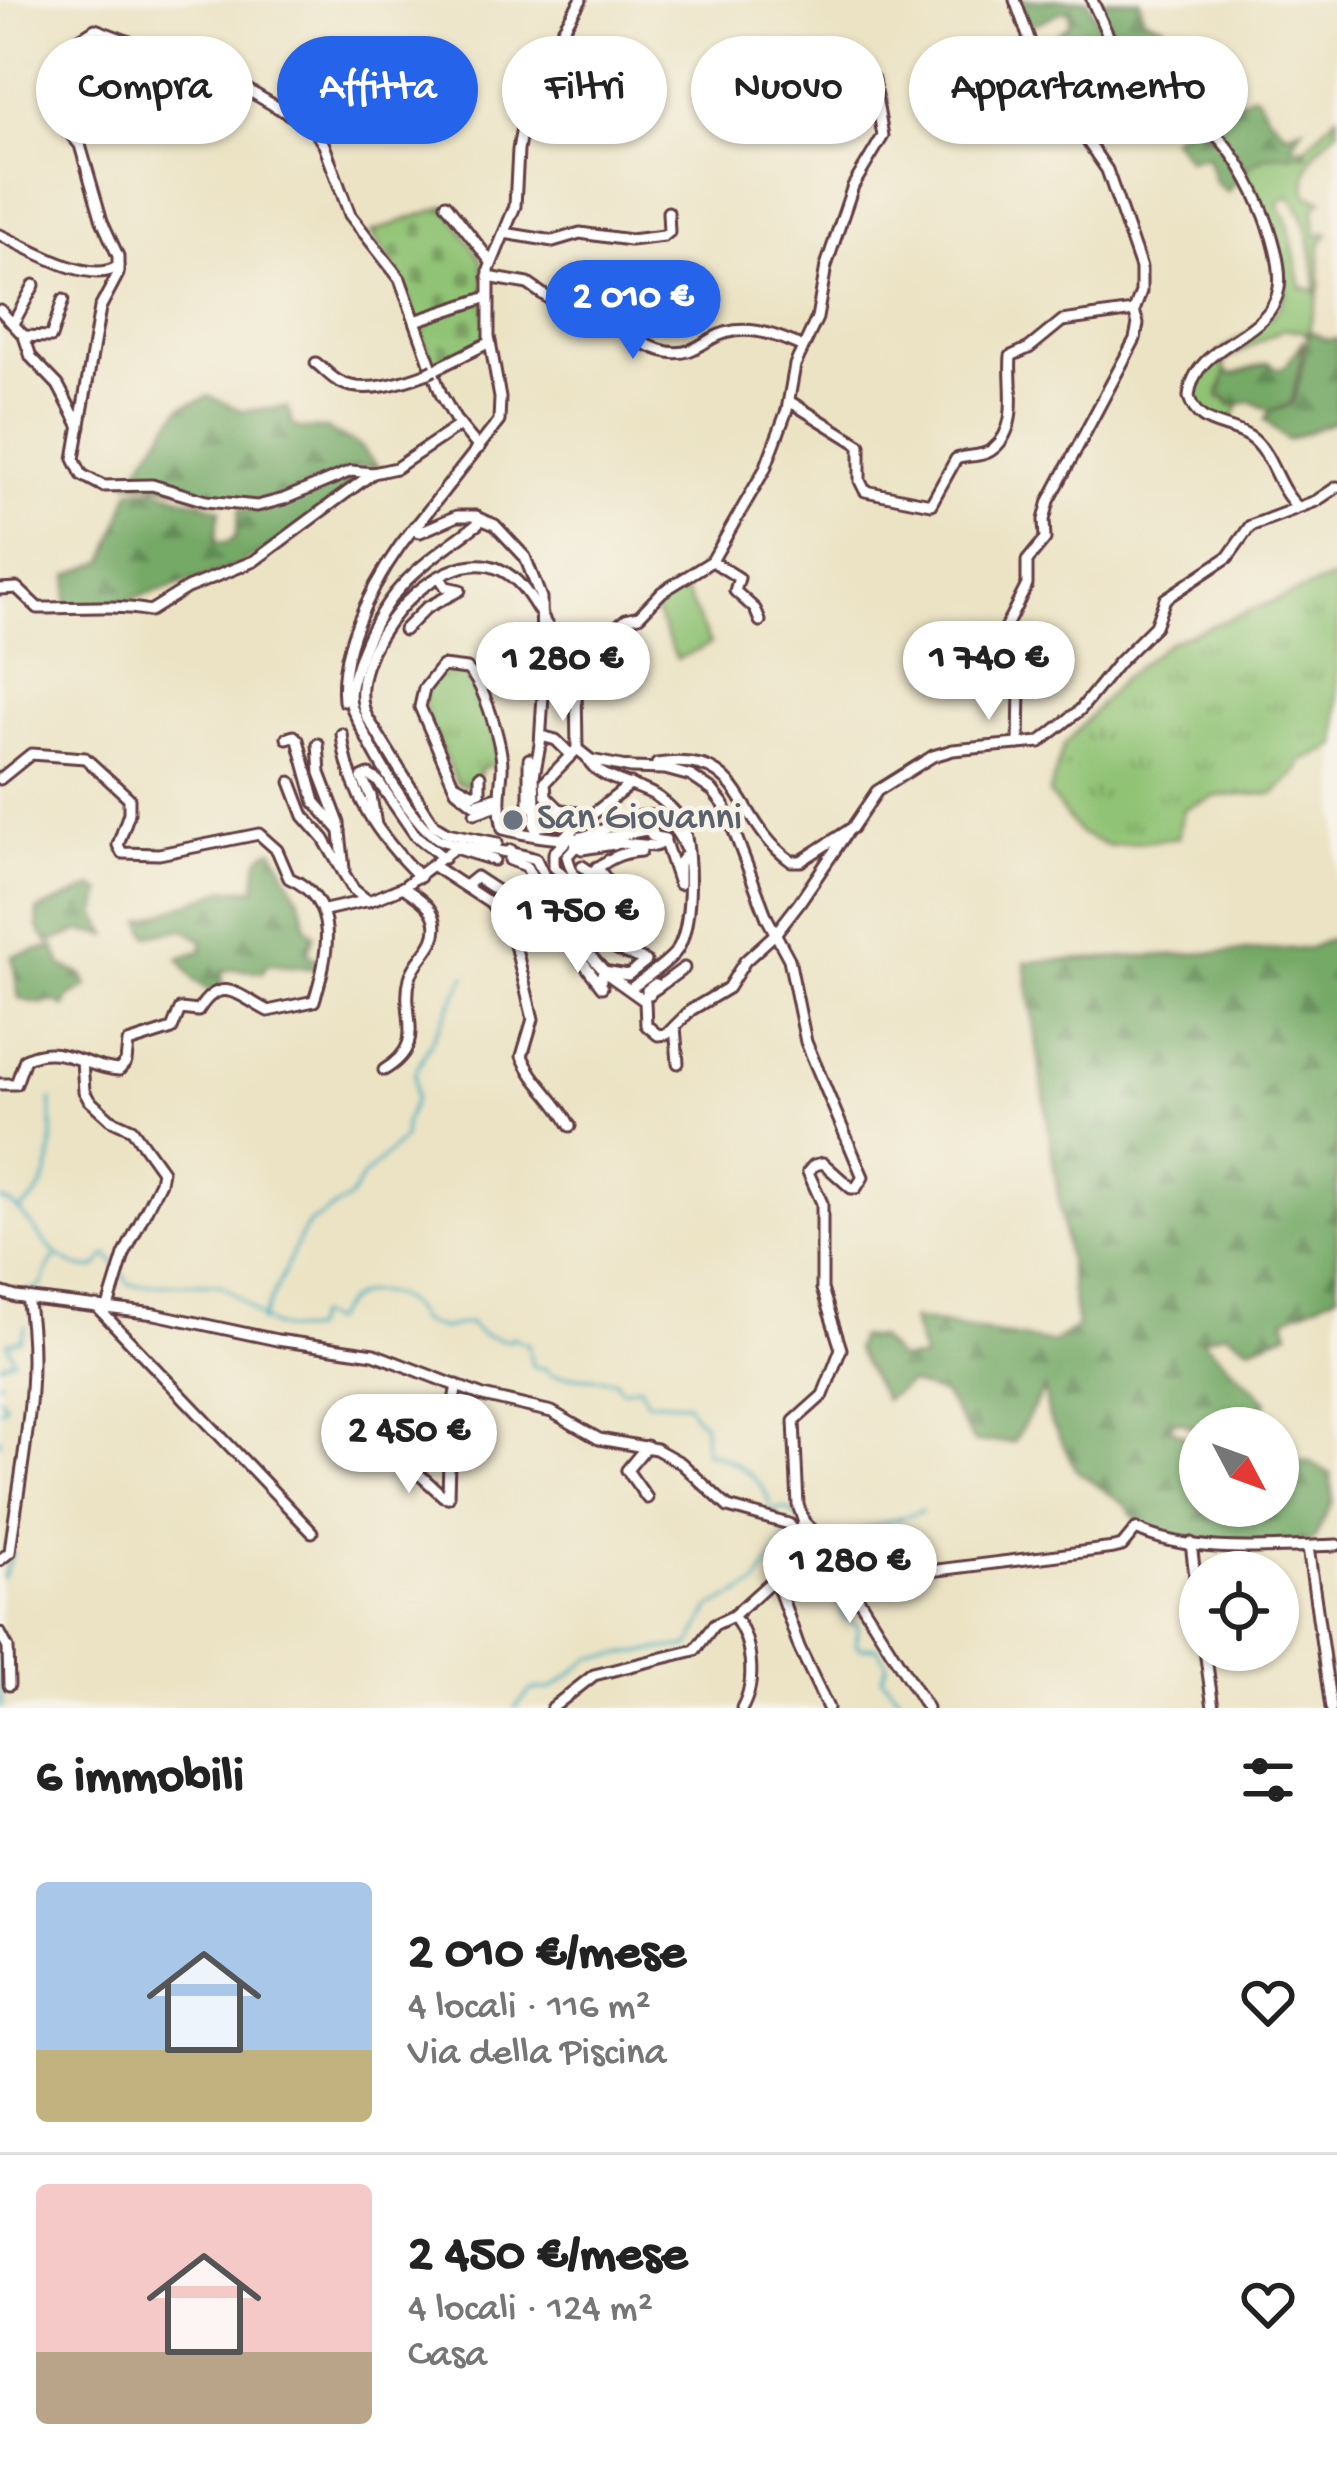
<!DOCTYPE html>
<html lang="it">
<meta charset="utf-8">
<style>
:root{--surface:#fff;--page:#f2f2f2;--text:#222;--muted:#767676;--line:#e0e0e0;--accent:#2563eb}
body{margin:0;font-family:"Gochi Hand",sans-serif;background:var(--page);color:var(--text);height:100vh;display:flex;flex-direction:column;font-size:45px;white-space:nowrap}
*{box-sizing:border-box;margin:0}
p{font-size:39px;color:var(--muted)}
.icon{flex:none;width:66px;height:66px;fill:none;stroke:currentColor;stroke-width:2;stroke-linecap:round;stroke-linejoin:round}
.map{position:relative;height:1708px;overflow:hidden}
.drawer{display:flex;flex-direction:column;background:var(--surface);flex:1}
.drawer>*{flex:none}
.hud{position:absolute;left:36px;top:36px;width:1266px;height:108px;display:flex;gap:24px}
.needle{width:78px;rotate:131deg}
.controls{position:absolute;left:1179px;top:1407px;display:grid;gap:24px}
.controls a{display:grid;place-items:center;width:120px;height:120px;border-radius:50%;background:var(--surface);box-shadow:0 3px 9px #0004;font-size:60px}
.price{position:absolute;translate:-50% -102px;padding:0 27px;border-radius:42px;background:#fff;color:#222;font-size:39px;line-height:78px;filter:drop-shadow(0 3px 6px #0008)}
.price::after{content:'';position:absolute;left:50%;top:72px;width:36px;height:27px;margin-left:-18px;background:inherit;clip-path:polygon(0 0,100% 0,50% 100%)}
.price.on{background:var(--accent);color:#fff}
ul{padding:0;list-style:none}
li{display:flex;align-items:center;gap:36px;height:300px;padding:0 36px}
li+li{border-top:3px solid var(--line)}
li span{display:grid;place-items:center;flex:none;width:336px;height:240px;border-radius:12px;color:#555}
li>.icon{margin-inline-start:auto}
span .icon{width:144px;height:144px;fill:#fffc;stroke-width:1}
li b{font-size:51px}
h2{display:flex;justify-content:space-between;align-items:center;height:144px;padding:0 36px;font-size:51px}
.chip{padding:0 42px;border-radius:54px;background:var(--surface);box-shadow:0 3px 9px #0004;font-size:42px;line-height:108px}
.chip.on{background:var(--accent);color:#fff}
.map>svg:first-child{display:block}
.green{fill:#90c374;stroke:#6d7150;stroke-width:3;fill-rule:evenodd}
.forest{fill:url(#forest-firs);stroke:#5f6448;stroke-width:3}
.cemetery{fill:url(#cemetery-stones);stroke:#6d7150;stroke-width:3}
.park{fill:url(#park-tufts);stroke:#6d7150;stroke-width:3}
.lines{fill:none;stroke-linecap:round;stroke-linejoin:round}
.stream{stroke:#40adbe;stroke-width:3}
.minor-casing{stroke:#623c42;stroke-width:15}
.minor{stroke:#fff;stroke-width:9}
.minor-bridge-casing{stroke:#623c42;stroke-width:15;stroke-linecap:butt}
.minor-bridge{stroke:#fff;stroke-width:9}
.worship-dot{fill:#6b7280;stroke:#f7f3e8;stroke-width:4.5}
.labels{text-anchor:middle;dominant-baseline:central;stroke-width:9;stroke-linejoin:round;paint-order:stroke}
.worship-label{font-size:39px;fill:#5b616d;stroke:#f7f3e8;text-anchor:start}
</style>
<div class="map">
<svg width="1337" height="1708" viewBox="0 0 1337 1708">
<defs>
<pattern id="forest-firs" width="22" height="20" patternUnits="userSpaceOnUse" patternTransform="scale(3)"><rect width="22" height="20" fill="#74a966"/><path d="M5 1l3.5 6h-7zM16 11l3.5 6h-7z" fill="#618954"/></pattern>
<pattern id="cemetery-stones" width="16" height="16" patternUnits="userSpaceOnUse" patternTransform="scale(3)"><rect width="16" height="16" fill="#90c374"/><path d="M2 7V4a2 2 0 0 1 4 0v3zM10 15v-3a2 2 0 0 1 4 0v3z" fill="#789e5f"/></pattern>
<pattern id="park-tufts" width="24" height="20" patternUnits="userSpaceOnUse" patternTransform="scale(3)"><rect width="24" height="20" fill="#90c374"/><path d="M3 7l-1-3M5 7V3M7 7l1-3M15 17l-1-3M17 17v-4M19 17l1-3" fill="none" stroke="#789e5f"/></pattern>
</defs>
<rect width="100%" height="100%" fill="#f7f3e8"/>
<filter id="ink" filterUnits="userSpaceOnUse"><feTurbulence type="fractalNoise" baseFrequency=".00833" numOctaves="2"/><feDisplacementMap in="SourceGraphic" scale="24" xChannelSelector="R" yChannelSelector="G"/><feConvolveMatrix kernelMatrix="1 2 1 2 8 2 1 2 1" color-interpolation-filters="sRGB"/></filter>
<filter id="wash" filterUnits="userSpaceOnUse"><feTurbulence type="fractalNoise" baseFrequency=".004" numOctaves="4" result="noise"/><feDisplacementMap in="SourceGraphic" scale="48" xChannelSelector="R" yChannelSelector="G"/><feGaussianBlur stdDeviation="2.7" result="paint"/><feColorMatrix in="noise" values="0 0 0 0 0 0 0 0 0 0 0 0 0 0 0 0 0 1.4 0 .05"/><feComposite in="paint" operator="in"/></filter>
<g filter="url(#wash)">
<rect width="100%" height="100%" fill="#ece3c5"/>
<g class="green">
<path d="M1337 115V130C1314 151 1303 162 1306 194L1322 200 1314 209 1316 236 1326 232 1328 235 1320 244V288L1307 336 1302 331 1284 329 1224 361 1226 378 1218 392 1230 405H1239L1230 426 1206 418 1192 395C1200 369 1216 354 1238 339 1253 329 1273 320 1281 303 1298 267 1260 203 1244 171 1263 151 1280 154 1306 154L1305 148ZM1286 197H1291C1313 227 1313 260 1317 295L1314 290 1301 287 1287 219 1278 204Z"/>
<polygon points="685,591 710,644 677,659 653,606"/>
</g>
<g class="forest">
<polygon points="1018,0 1087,0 1136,90 1127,90 1094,48 1048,79 1036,51 1070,24 1070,12 1062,11 1030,27"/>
<path d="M1098 0H1140L1143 17 1164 25 1195 73 1241 101 1252 94 1257 95 1267 114 1287 133 1303 127 1291 146 1305 148 1306 154C1280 154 1263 151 1244 171L1228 145 1139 83 1121 54Z"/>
<path d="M1184 119C1212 132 1225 151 1240 177L1227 192 1215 182 1207 156 1188 159 1171 138 1186 125Z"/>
<path d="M1310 331 1327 340 1337 339V421L1287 440 1265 420 1270 410 1251 402 1230 405 1227 398H1219L1226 372 1234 374 1268 363 1278 369 1285 367 1304 340C1302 347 1294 399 1291 402 1286 407 1278 407 1272 410 1275 409 1289 407 1292 404 1297 399 1306 343 1310 331Z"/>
<polygon points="209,396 243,411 287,407 293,425 299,429 326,429 358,445 379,468 358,466 261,503 200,498 184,488 128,482 181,407"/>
<polygon points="354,472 367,476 274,546 224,571 119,603 66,606 69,575 105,561 131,490 155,489 220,509 215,542 226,543 235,538 240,509 261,509"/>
<path d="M273 849 301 902 306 927 314 935 307 954 321 961 320 969 268 964 262 972 234 969 222 971V988L210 991 194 980 179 958 203 950 202 940 183 929 148 936 142 921 226 889H255C257 871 254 855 273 849Z"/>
<polygon points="93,887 102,892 96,914 108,935 79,931 48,943 38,928 37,911"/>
<polygon points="1337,937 1337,1294 1285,1318 1289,1332 1250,1347 1225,1332 1202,1339 1267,1401 1255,1428 1200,1430 1178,1421 1168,1426 1200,1447 1200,1506 1278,1506 1278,1455 1283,1459 1310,1462 1330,1474 1333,1500 1313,1541 1264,1546 1171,1537 1142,1529 1127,1506 1077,1471 1049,1418 1044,1389 1014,1442 974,1442 944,1395 909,1383 885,1400 855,1349 859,1337 878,1338 898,1359 924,1359 911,1319 1052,1343 1077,1327 1025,962 1309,948"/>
<polygon points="54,946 62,966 83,975 87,986 69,997 65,1007 55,1001 42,1004 19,999 12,956"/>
</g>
<polygon class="cemetery" points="446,206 483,263 487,341 433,366 401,278 371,232"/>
<g class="park">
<polygon points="1337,577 1337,746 1301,762 1299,770 1274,794 1217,796 1184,809 1178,838 1109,846 1080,834 1049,794 1063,747 1121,680 1169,642"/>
<path d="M452 667 467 673 468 681 480 686 499 761 480 770 481 774 469 780 470 785 466 786 456 782C444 747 394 684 452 667Z"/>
</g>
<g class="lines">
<g class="stream">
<path d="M0 1200C31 1204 45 1272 95 1268L107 1255 117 1266"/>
<path d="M19 1210C59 1187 52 1139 51 1099"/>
<path d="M123 1273 129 1284 136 1285C153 1286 212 1281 222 1286 257 1305 259 1336 310 1330L316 1315 330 1322C336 1315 342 1305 350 1299 373 1284 410 1296 419 1321L442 1329 468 1323 482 1335 509 1341 512 1337 528 1344 532 1366 546 1369 552 1375 615 1380 622 1390 640 1386 647 1401 688 1403 693 1415 704 1423 705 1453C721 1451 760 1477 767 1496 770 1503 770 1510 772 1516L777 1509H787L798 1518"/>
<path d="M24 1292C56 1284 36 1279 56 1256"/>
<polyline points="261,1322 301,1235 310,1223 350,1198 362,1178 404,1138 405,1122 415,1100 415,1073 466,975"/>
<polyline points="0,1364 14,1359 7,1343 21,1339 26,1326"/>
<polyline points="0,1380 0,1383"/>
<polyline points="0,1397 6,1406 0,1410"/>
<polyline points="0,1437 0,1443"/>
<polyline points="808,1534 812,1555 831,1556 839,1577 831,1578 831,1584 844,1618 858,1626 856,1643 860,1648 876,1647 887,1663 882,1677 908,1708"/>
<path d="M845 1537C871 1524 895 1521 922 1511"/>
<polyline points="3,1577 13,1553"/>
<polyline points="0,1653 1,1708"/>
<polyline points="515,1708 531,1690 551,1689 592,1658 690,1646 710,1608 755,1586 790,1532"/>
</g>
</g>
</g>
<g filter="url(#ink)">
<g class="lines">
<defs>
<g id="minor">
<path d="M581 0 552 47 527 98 518 150 515 206 489 270V336L500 398 499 421 413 530 420 532 457 516H476L478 524C419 567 383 589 358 663 353 678 347 692 352 708 365 737 414 832 443 841 472 850 504 848 536 859L555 899 589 954 607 974 645 1001 646 1025 658 1035 667 1034 691 1010 728 988 745 961 775 934 799 903 848 831"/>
<path d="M1092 0C1106 30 1118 64 1141 88 1161 109 1189 114 1211 131 1244 156 1285 247 1279 288 1271 340 1193 341 1189 397 1198 428 1227 422 1250 437 1273 453 1276 488 1298 507"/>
<polyline points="446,204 491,262"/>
<polyline points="504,233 553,241 580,233 630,240 664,236 669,232 668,212"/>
<path d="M0 235C27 247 91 287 118 266V256L102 221 80 145 52 112 46 95 49 79 70 45 95 29 231 80 314 129 324 145 350 215 400 279 441 394 455 419 479 448"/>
<polyline points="118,266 118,274 100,308 74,459 82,475 103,486 152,485 206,501 257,506 284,499 351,471 373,473 396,468 460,425"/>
<path d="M488 277 528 284 580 320C611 315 636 346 668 352 687 355 696 348 711 339 742 321 774 334 803 347"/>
<polyline points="0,310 24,336 31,357 58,385 80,427"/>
<polyline points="418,320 488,297"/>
<polyline points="13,324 34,285"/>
<polyline points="24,336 51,337 63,300"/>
<path d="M316 363C324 369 331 378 340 382 365 395 404 382 428 373"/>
<polyline points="434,370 490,342"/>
<path d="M789 401 860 445V481L865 491 931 504 956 459C967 455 984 457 993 449 1021 427 1008 384 1011 356L1029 348 1062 321 1134 311 1141 292V268L1107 170 1042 75 1015 0"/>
<polyline points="478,518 495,525 525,557 541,598 543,695 540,745 534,776 536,830"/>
<polyline points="712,561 739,578 735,591 755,609 760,621"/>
<path d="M0 589 17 588 38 608C74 608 117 604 150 611L187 588 254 561 373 473"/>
<polyline points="544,621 559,643 576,687 577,749 545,782 546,796 559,809"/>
<polyline points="404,630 426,608 460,590 446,587 440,578"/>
<polyline points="569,669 572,655 581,645 609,633 626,619 639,616 662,592 712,561 765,469 787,410 795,365 817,318 826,266 853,186 883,136 873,79"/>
<path d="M344 701C338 643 380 569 415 526"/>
<path d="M342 734C348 793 379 837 420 877"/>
<polyline points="541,736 556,740 571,755"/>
<polyline points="287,738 294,736 298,740 315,802 340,831"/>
<polyline points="318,744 320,773 339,823 344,869"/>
<polyline points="1019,744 1020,686 1006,626 1027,585 1027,561 1045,539 1044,520 1049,501 1135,339 1138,324 1134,311"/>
<polyline points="577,749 591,760 631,768 665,769 691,776 713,791 724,805 767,918 789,959 806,1042 863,1177 856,1188 851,1188 823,1163 814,1165 808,1172 822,1203 822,1289 841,1349 823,1395 794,1421 798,1505 804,1522 836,1553 855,1593 927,1708"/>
<polyline points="529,759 529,807"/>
<path d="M588 759C599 782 640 783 659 798 668 805 679 814 683 825 692 852 694 932 674 954 662 967 645 978 630 989"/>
<path d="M657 764C748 750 732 819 791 861H801L852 828 877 791 933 756 953 750 1040 742 1080 710 1118 663 1155 626 1165 599 1228 557 1250 526 1316 501 1337 487"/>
<path d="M0 779 31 754 85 758 129 798V813L118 845 122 853 159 854 259 834 277 850 289 878C341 900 328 957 314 1001L268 1011C238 995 220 974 198 1011L180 1009 172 1029 128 1043 126 1062 119 1070C86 1069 59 1041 25 1059L16 1084H0"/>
<polyline points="291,782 304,816 324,839 353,889 368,901"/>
<polyline points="453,783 473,794 480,791 480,776"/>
<path d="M497 797 474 804 456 790 420 707 424 689 442 666 467 669C485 684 503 747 502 770 500 792 498 808 503 829 522 834 558 841 578 838 616 831 659 786 685 848"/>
<polyline points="475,813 498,805"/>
<polyline points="534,823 559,809 591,816"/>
<polyline points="376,825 371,796 362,778 369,775 378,781 416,836 444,858"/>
<polyline points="535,827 576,821 576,813"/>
<polyline points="565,836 631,784"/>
<path d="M570 837 554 853V867C578 885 587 923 611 945 620 953 635 956 646 961L628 975 603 971 600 984"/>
<polyline points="665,842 679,884 679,863 684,857"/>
<path d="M497 843 447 833 434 825 367 717C338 658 437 539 501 570 522 580 532 601 544 619"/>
<polyline points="579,843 646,830 653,833 652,836 665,839 658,845"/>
<path d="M578 844 567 856C572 873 576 881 588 896L595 892"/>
<polyline points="575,845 582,849 620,843 655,846"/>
<polyline points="455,848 494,860"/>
<polyline points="511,850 510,860 526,866 560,932 602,987"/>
<path d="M582 866 588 870C591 898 605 928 632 941L631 946 636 948 633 956"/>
<path d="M435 867 490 903 510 924 533 1019 522 1056C533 1083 557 1099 570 1126"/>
<polyline points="597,867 626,906"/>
<path d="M589 875C605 861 619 852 641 851"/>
<polyline points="465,886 476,877 508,898 517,912"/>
<polyline points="325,910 374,899 403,887 461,843"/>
<polyline points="603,917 618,919"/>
<polyline points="510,924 518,921 525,928"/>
<polyline points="658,987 684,968"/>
<polyline points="642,998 658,987 655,984 647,990 650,994"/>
<polyline points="675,1026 678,1063"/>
<polyline points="82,1061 84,1091 89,1100 110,1119 132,1129 162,1171 160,1182 124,1255 108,1307"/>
<path d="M384 1070C429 1043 400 1016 410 978 415 957 441 946 435 920 431 904 415 896 403 887"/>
<polyline points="0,1292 16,1297 155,1314 277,1340 374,1354 483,1396 552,1412 599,1439 656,1449 681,1463 728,1507 789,1524 797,1535"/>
<polyline points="96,1306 312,1532"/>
<polyline points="367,1436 373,1432 443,1496 448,1497"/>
<polyline points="647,1446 627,1470 647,1498"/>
<polyline points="448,1497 450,1423 457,1385"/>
<path d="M823 1538 853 1541 914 1573 1114 1548 1122 1546 1136 1529C1192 1556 1276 1547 1337 1545"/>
<polyline points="1191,1543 1200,1618"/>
<polyline points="1308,1547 1331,1708"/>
<path d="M0 1560 10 1552C20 1467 42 1383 27 1298"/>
<polyline points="775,1578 799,1647 828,1708"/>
<path d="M733 1616C752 1638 757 1681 742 1708"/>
<polyline points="0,1633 8,1648 9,1685"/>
<polyline points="1205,1650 1213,1708"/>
<polyline points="552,1708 594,1675 695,1650 714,1625 733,1616 775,1578 804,1522"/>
</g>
</defs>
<use href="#minor" class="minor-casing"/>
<use href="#minor" class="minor"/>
<defs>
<polyline id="minor-bridge" points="428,373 434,370"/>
</defs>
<use href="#minor-bridge" class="minor-bridge-casing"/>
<use href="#minor-bridge" class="minor-bridge"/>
</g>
</g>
<circle class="worship-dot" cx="513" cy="820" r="12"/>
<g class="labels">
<g class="worship-label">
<text x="537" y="820">San Giovanni</text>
</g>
</g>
</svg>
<div class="controls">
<a><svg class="needle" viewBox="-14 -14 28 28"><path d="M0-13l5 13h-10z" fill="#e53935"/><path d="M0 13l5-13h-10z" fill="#767676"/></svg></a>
<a><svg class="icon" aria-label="locate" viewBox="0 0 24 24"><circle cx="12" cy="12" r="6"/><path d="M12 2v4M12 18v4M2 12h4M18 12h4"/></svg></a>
</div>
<b class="price on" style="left:633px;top:362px">2 010 €</b>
<b class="price" style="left:989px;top:723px">1 740 €</b>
<b class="price" style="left:563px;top:724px">1 280 €</b>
<b class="price" style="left:578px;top:976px">1 750 €</b>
<b class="price" style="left:409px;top:1496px">2 450 €</b>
<b class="price" style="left:850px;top:1626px">1 280 €</b>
<div class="hud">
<a class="chip">Compra</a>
<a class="chip on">Affitta</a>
<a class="chip">Filtri</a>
<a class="chip">Nuovo</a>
<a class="chip">Appartamento</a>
</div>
</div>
<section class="drawer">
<h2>6 immobili<svg class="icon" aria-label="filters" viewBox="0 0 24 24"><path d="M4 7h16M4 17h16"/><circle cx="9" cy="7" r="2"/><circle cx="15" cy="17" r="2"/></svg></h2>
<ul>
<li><span style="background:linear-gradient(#a9c7e8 70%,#c2b280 0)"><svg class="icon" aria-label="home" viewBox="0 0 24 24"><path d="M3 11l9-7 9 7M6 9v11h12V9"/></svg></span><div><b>2 010 €/mese</b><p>4 locali · 116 m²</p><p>Via della Piscina</p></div><svg class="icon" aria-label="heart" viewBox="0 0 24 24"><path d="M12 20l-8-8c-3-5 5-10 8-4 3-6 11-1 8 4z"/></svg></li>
<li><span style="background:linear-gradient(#f6c9c9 70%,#b9a48a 0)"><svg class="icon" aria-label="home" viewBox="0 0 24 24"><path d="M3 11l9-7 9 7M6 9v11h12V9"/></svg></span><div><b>2 450 €/mese</b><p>4 locali · 124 m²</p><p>Casa</p></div><svg class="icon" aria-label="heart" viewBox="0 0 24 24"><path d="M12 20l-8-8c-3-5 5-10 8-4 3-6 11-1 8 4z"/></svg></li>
</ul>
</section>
